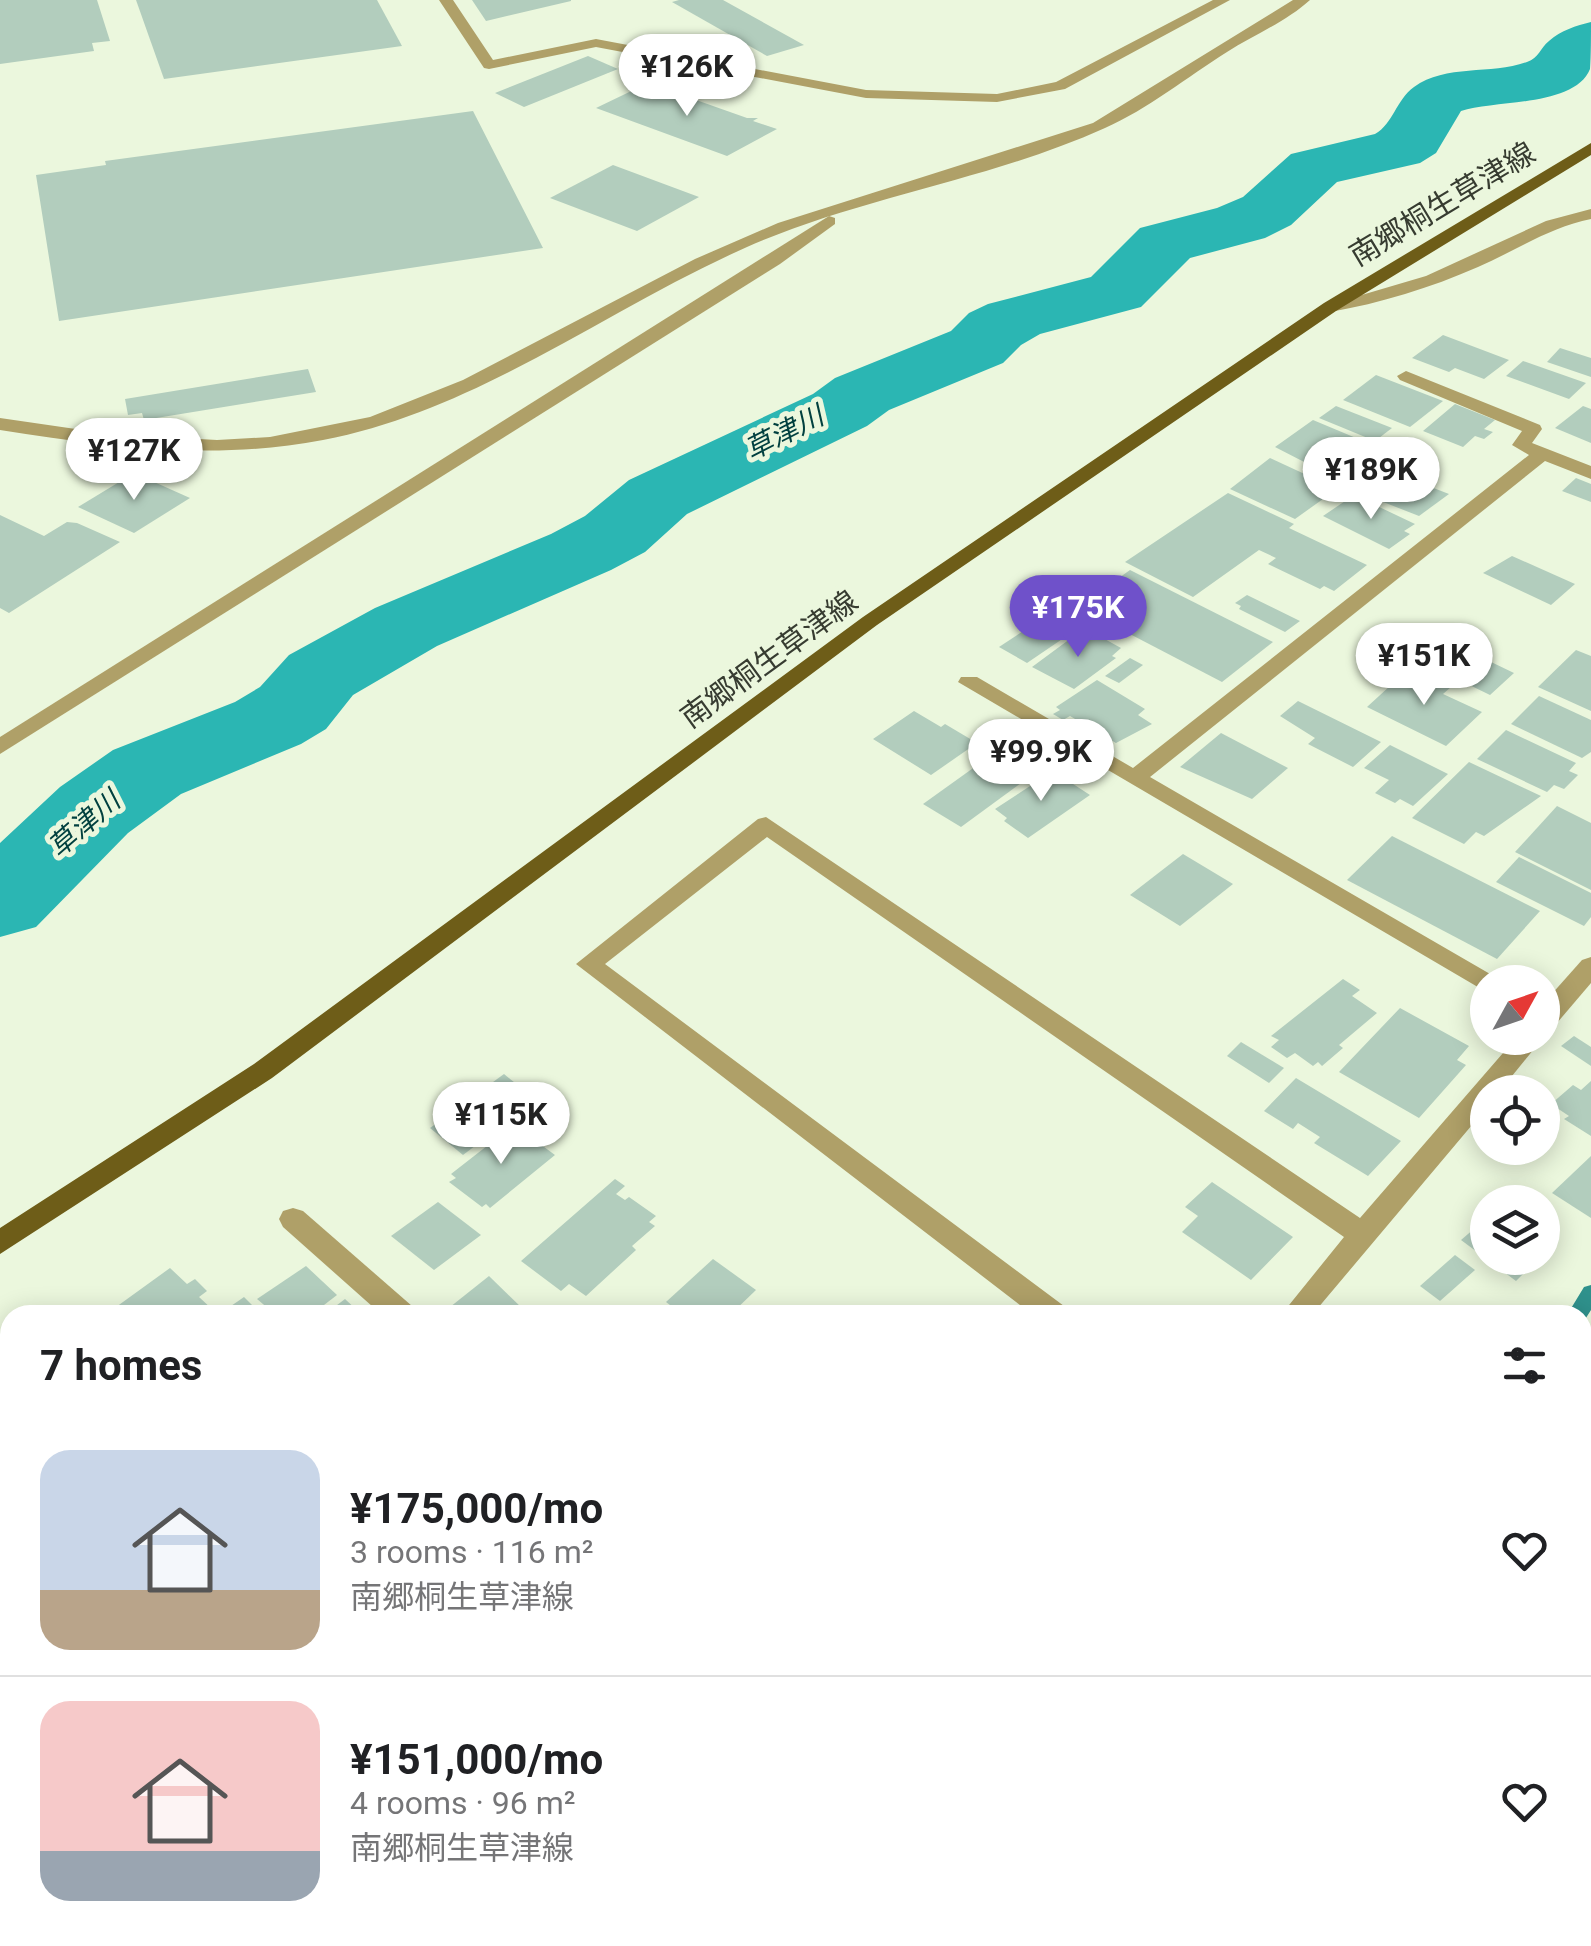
<!DOCTYPE html>
<meta charset="utf-8">
<style>
:root{--surface:#fff;--page:#f2f2f2;--text:#202124;--muted:#757577;--line:#e0e0e0;--accent:#6f51ca}
body{margin:0;font-family:Roboto,"Noto Sans JP",sans-serif;background:var(--page);color:var(--text);height:100vh;display:flex;flex-direction:column;font-size:38px;white-space:nowrap}
*{box-sizing:border-box;margin:0}
p{font-size:32px;color:var(--muted)}
.icon{flex:none;width:55px;height:55px;fill:none;stroke:currentColor;stroke-width:2;stroke-linecap:round;stroke-linejoin:round}
.map{position:relative;flex:1;overflow:hidden}
.side{position:absolute;left:0px;top:1305px;width:1592px;height:642px;display:flex;flex-direction:column;background:var(--surface);border-radius:30px 30px 0 0;box-shadow:0 5px 25px #0003}
.side>*{flex:none}
.needle{width:65px;rotate:50deg}
.controls{position:absolute;left:1470px;top:965px;display:grid;gap:20px}
.controls a{display:grid;place-items:center;width:90px;height:90px;border-radius:50%;background:var(--surface);box-shadow:0 5px 25px #0003;font-size:50px}
.price{position:absolute;translate:-50% -85px;padding:0 22px;border-radius:35px;background:#fff;color:#222;font-size:32px;line-height:65px;filter:drop-shadow(0 2px 5px #0008)}
.price::after{content:'';position:absolute;left:50%;top:60px;width:30px;height:22px;margin-left:-15px;background:inherit;clip-path:polygon(0 0,100% 0,50% 100%)}
.price.active{background:var(--accent);color:#fff}
ul{padding:0;list-style:none}
li{display:flex;align-items:center;gap:30px;height:250px;padding:0 40px}
li+li{border-top:2px solid var(--line)}
li span{display:grid;place-items:center;flex:none;width:280px;height:200px;border-radius:30px;color:#555}
li>.icon{margin-inline-start:auto}
span .icon{width:120px;height:120px;fill:#fffc;stroke-width:1}
li b{font-size:42px}
h2{display:flex;justify-content:space-between;align-items:center;height:120px;padding:0 40px;font-size:42px}
.map>svg:first-child{display:block}
.lines{fill:none;stroke-linecap:round;stroke-linejoin:round}
.stream{fill:#2f918c;fill-rule:evenodd}
.river{fill:#2bb6b3;fill-rule:evenodd}
.building{fill:#b2cdbd}
.minor{fill:#afa068;fill-rule:evenodd}
.major{fill:#6e5d18;fill-rule:evenodd}
.labels{text-anchor:middle;dominant-baseline:central;stroke-width:10;stroke-linejoin:round;paint-order:stroke}
.far-water-label{font-size:28px;font-style:italic;fill:#01403f;stroke:#ebf7dd}
.street-label{font-size:30px;fill:#373c31;stroke:#ebf7dd}
</style>
<div class="map">
<svg width="1591" height="1946" viewBox="0 0 1591 1946">
<rect width="100%" height="100%" fill="#ebf7dd"/>
<g class="lines">
<g class="stream">
<polygon points="1591,1285 1591,1310 1584,1321 1582,1315 1567,1315 1584,1287"/>
<polygon points="1259,1938 1285,1938 1281,1946 1255,1946"/>
</g>
<path class="river" d="M1591 22C1591 36 1591 56 1590 69 1575 107 1494 100 1461 111L1436 153 1420 163 1337 182 1291 225 1265 238 1190 258 1141 307 1040 334 1021 345 1003 363 889 410 867 426 687 514 645 552 611 570 437 646 353 695 326 729 301 744 181 794 128 833 36 927 0 937V843L60 787 113 750 235 702 260 687 289 655 375 608 551 534 585 516 629 480 813 394 835 378 951 331 969 313 988 304 1091 277 1140 228 1217 208 1243 197 1291 154 1375 134C1393 124 1396 100 1414 87 1446 64 1492 75 1527 62 1539 58 1540 48 1549 41 1561 30 1576 26 1591 22Z"/>
</g>
<g class="building">
<polygon points="0,0 97,0 110,41 92,43 94,51 0,64"/>
<polygon points="136,0 377,0 402,46 164,79"/>
<polygon points="472,0 571,0 571,1 486,21"/>
<polygon points="679,0 723,0 804,45 767,56 672,2"/>
<polygon points="588,56 618,69 524,107 495,93"/>
<polygon points="648,83 747,118 758,118 753,121 777,129 727,156 596,108"/>
<polygon points="473,111 543,248 59,321 36,175 106,165 105,161"/>
<polygon points="613,165 699,197 637,231 550,198"/>
<polygon points="1443,335 1509,360 1484,379 1455,368 1449,372 1412,358"/>
<polygon points="1560,348 1591,358 1591,377 1547,362"/>
<polygon points="1523,361 1586,383 1569,399 1506,376"/>
<polygon points="308,369 316,392 144,420 142,413 128,415 125,399"/>
<polygon points="1376,375 1443,401 1410,427 1343,400"/>
<polygon points="1455,404 1495,420 1484,429 1493,432 1484,439 1475,436 1463,447 1423,431"/>
<polygon points="1336,406 1392,428 1375,441 1319,418"/>
<polygon points="1583,406 1591,409 1591,443 1555,428"/>
<polygon points="1313,420 1356,438 1348,444 1343,442 1310,465 1275,447"/>
<polygon points="1347,452 1378,461 1372,466 1387,473 1362,492 1319,473"/>
<polygon points="1270,458 1337,489 1295,519 1230,489"/>
<polygon points="134,473 190,498 134,533 78,507"/>
<polygon points="1405,477 1449,494 1419,516 1373,498"/>
<polygon points="1576,478 1591,484 1591,502 1562,491"/>
<polygon points="1228,493 1294,524 1289,528 1367,565 1334,591 1324,586 1320,589 1268,564 1276,558 1259,550 1193,597 1125,562"/>
<polygon points="1354,495 1415,524 1404,531 1410,534 1389,549 1323,516"/>
<polygon points="0,515 44,536 67,522 77,523 120,542 9,613 0,608"/>
<polygon points="1512,556 1575,584 1551,605 1483,573"/>
<polygon points="1130,570 1273,642 1222,682 1078,607"/>
<polygon points="1247,595 1300,621 1285,632 1239,609 1241,606 1235,603"/>
<polygon points="1049,614 1077,629 1027,663 999,647"/>
<polygon points="1092,632 1121,648 1112,656 1116,658 1074,689 1032,667 1074,636 1081,640"/>
<polygon points="1427,634 1437,636 1514,673 1490,695 1414,658 1420,653 1403,645 1412,637 1419,640"/>
<polygon points="1576,650 1591,656 1591,711 1538,687"/>
<polygon points="1130,658 1143,665 1119,683 1105,676"/>
<polygon points="1399,672 1417,681 1423,674 1451,687 1443,694 1482,712 1446,746 1367,707 1391,685 1385,683"/>
<polygon points="1097,680 1145,709 1138,715 1152,724 1116,743 1070,716 1063,720 1053,714 1060,710 1056,707"/>
<polygon points="1539,696 1591,720 1591,752 1582,758 1511,724"/>
<polygon points="1298,701 1381,742 1353,767 1308,744 1315,738 1280,716"/>
<polygon points="914,711 941,727 945,724 977,743 931,775 873,739"/>
<polygon points="1506,730 1576,763 1569,771 1578,775 1564,789 1554,785 1547,792 1477,759"/>
<polygon points="1221,733 1288,768 1252,799 1180,767"/>
<polygon points="1390,745 1448,774 1413,806 1400,799 1395,803 1375,793 1389,780 1364,768"/>
<polygon points="990,756 1028,778 961,827 923,804"/>
<polygon points="1469,762 1541,796 1484,836 1476,832 1464,844 1412,818"/>
<polygon points="1053,771 1090,795 1028,838 1004,821 1007,818 995,809"/>
<polygon points="1557,806 1591,823 1591,890 1515,852"/>
<polygon points="1392,836 1540,911 1497,959 1347,880"/>
<polygon points="1183,854 1233,884 1180,926 1130,895"/>
<polygon points="1519,857 1591,893 1591,917 1584,926 1496,882"/>
<polygon points="1343,979 1360,990 1352,996 1377,1013 1339,1045 1343,1048 1322,1066 1318,1062 1313,1066 1295,1053 1287,1058 1271,1047 1279,1040 1271,1036"/>
<polygon points="1400,1008 1469,1046 1457,1060 1466,1065 1419,1118 1339,1072"/>
<polygon points="1574,1036 1591,1047 1591,1066 1561,1046"/>
<polygon points="1241,1042 1284,1068 1269,1083 1227,1056"/>
<polygon points="504,1074 536,1100 463,1155 430,1128"/>
<polygon points="1296,1078 1401,1141 1368,1176 1314,1143 1320,1137 1298,1123 1293,1129 1264,1111"/>
<polygon points="1591,1081 1591,1136 1564,1119 1569,1116 1551,1104 1573,1085 1581,1090"/>
<polygon points="514,1125 555,1155 490,1208 486,1204 482,1207 449,1182 456,1178 451,1174"/>
<polygon points="1591,1156 1591,1218 1552,1193"/>
<polygon points="615,1179 625,1186 616,1194 625,1200 629,1197 656,1216 649,1222 655,1226 632,1246 636,1250 586,1296 569,1284 561,1291 521,1261"/>
<polygon points="1212,1182 1293,1237 1251,1280 1182,1232 1198,1216 1185,1207"/>
<polygon points="438,1202 481,1235 434,1270 391,1236"/>
<polygon points="1475,1228 1488,1238 1488,1258 1515,1258 1529,1268 1516,1281 1461,1240"/>
<polygon points="1455,1255 1475,1270 1440,1301 1420,1286"/>
<polygon points="713,1259 756,1290 730,1315 683,1315 666,1302"/>
<polygon points="306,1266 337,1295 311,1315 276,1315 257,1299"/>
<polygon points="170,1268 187,1284 195,1279 207,1291 199,1297 213,1310 207,1315 105,1315"/>
<polygon points="489,1276 524,1310 517,1315 450,1315 445,1311"/>
<polygon points="244,1297 262,1315 218,1315"/>
<polygon points="345,1299 360,1313 324,1315"/>
<polygon points="560,1938 709,1938 702,1946 569,1946"/>
<polygon points="865,1938 885,1938 895,1946 858,1946"/>
<polygon points="905,1938 1084,1938 1094,1946 915,1946"/>
</g>
<g class="lines">
<g class="minor">
<polygon points="439,0 453,0 493,60 596,39 866,90 997,94 1056,82 1213,0 1230,0 1065,89 997,102 866,98 596,47 489,69 484,68"/>
<path d="M1293 0H1310C1287 21 1254 35 1227 52 1187 77 1148 109 1105 128 990 180 863 196 747 247 605 310 478 410 323 440 215 461 107 447 0 430V418L110 434 217 440 270 437 370 417 463 380 695 259 778 223 1093 123Z"/>
<path d="M1591 209V219C1550 227 1515 251 1478 267 1430 288 1381 303 1330 312L1321 307 1426 276 1546 221Z"/>
<polygon points="829,216 835,218 835,224 780,264 0,754 0,737"/>
<polygon points="1406,371 1540,425 1542,429 1532,443 1591,466 1591,479 1545,461 1150,777 1497,978 1500,982 1488,982 1488,993 958,682 961,677 977,677 1133,768 1529,455 1512,445 1522,431 1400,380 1397,376"/>
<polygon points="766,817 1360,1218 1516,1038 1543,1038 1499,1092 1488,1092 1488,1106 1312,1315 1281,1315 1344,1237 767,837 605,964 1064,1306 1068,1315 1033,1315 576,964 758,819"/>
<polygon points="1591,957 1591,983 1551,1030 1542,1032 1542,1005 1582,960"/>
<polygon points="293,1208 303,1211 412,1306 416,1315 382,1315 283,1227 279,1219 283,1211"/>
<polygon points="743,1938 783,1938 780,1946 740,1946"/>
</g>
<polygon class="major" points="1591,143 1591,155 1336,311 877,625 272,1078 0,1254 0,1228 254,1064 863,617 1324,303"/>
</g>
<g class="labels">
<g class="far-water-label">
<text transform="translate(784 433) rotate(-27)">草津川</text>
<text transform="translate(84 824) rotate(-41)">草津川</text>
</g>
<g class="street-label">
<text transform="translate(1442 204) rotate(-31)">南郷桐生草津線</text>
<text transform="translate(769 659) rotate(-36)">南郷桐生草津線</text>
</g>
</g>
</svg>
<div class="controls">
<a><svg class="needle" viewBox="-14 -14 28 28"><path d="M0-13l5 13h-10z" fill="#e53935"/><path d="M0 13l5-13h-10z" fill="#757577"/></svg></a>
<a><svg class="icon" aria-label="locate" viewBox="0 0 24 24"><circle cx="12" cy="12" r="6"/><path d="M12 2v4M12 18v4M2 12h4M18 12h4"/></svg></a>
<a><svg class="icon" aria-label="layers" viewBox="0 0 24 24"><path d="M12 4l9 5-9 5-9-5zM3 14l9 5 9-5"/></svg></a>
</div>
<b class="price" style="left:687px;top:119px">¥126K</b>
<b class="price" style="left:134px;top:503px">¥127K</b>
<b class="price" style="left:1371px;top:522px">¥189K</b>
<b class="price active" style="left:1078px;top:660px">¥175K</b>
<b class="price" style="left:1424px;top:708px">¥151K</b>
<b class="price" style="left:1041px;top:804px">¥99.9K</b>
<b class="price" style="left:501px;top:1167px">¥115K</b>
<section class="side">
<h2>7 homes<svg class="icon" aria-label="filters" viewBox="0 0 24 24"><path d="M4 7h16M4 17h16"/><circle cx="9" cy="7" r="2"/><circle cx="15" cy="17" r="2"/></svg></h2>
<ul>
<li><span style="background:linear-gradient(#c9d6e8 70%,#b9a48a 0)"><svg class="icon" aria-label="home" viewBox="0 0 24 24"><path d="M3 11l9-7 9 7M6 9v11h12V9"/></svg></span><div><b>¥175,000/mo</b><p>3 rooms · 116 m²</p><p>南郷桐生草津線</p></div><svg class="icon" aria-label="heart" viewBox="0 0 24 24"><path d="M12 20l-8-8c-3-5 5-10 8-4 3-6 11-1 8 4z"/></svg></li>
<li><span style="background:linear-gradient(#f6c9c9 75%,#9aa5b1 0)"><svg class="icon" aria-label="home" viewBox="0 0 24 24"><path d="M3 11l9-7 9 7M6 9v11h12V9"/></svg></span><div><b>¥151,000/mo</b><p>4 rooms · 96 m²</p><p>南郷桐生草津線</p></div><svg class="icon" aria-label="heart" viewBox="0 0 24 24"><path d="M12 20l-8-8c-3-5 5-10 8-4 3-6 11-1 8 4z"/></svg></li>
</ul>
</section>
</div>
